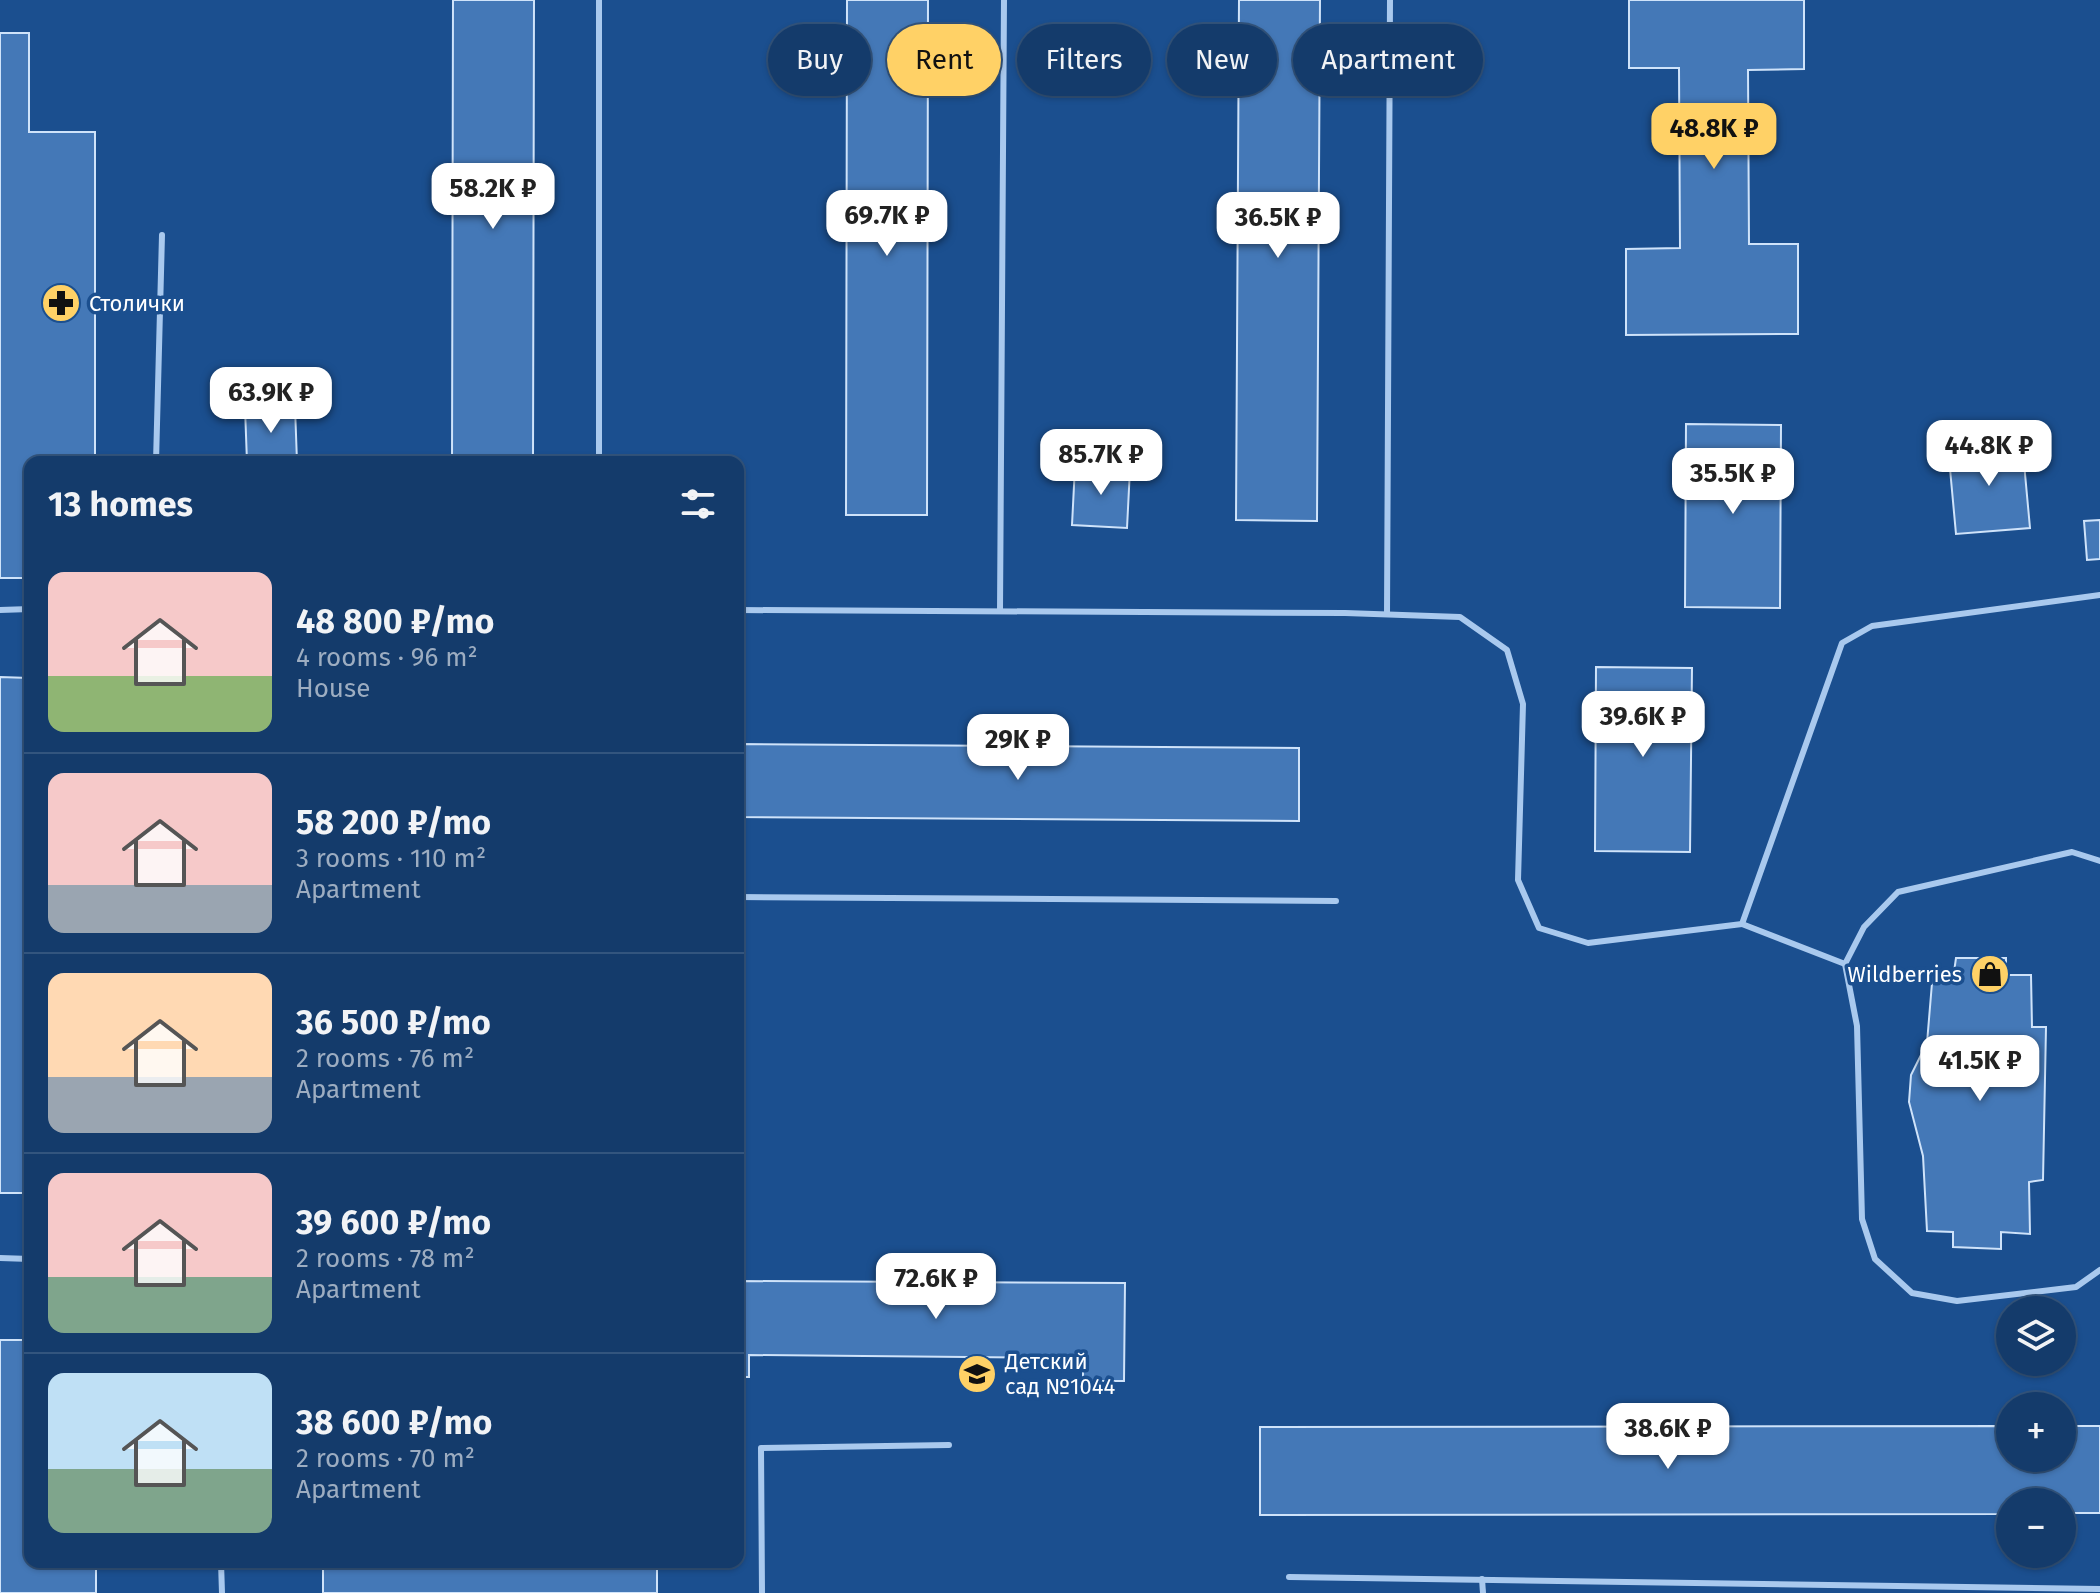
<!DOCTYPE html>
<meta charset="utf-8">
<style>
:root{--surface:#143b6b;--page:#214673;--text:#f1f3f6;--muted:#9dadc1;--line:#33557e;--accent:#ffd166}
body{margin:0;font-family:"Fira Sans",sans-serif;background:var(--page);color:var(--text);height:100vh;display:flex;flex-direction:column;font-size:30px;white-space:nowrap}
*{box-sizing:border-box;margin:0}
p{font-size:26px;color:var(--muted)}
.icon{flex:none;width:44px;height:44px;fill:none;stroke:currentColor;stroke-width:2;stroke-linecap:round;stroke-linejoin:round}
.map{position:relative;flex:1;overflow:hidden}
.drawer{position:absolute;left:24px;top:456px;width:720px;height:1112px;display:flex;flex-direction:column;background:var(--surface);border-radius:16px;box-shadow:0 2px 6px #0004,0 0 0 2px var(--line)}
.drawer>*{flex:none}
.guide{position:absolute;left:768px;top:24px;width:760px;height:72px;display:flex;gap:16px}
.controls{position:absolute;left:1996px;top:1296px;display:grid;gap:16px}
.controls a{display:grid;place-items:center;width:80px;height:80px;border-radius:50%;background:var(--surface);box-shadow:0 2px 6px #0004,0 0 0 2px var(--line);font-size:40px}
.price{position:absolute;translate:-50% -68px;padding:0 18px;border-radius:16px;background:#fff;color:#222;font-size:26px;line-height:52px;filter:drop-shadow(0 2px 4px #0008)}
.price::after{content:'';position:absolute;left:50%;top:48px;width:24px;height:18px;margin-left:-12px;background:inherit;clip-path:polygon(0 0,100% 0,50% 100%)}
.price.on{background:var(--accent);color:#111}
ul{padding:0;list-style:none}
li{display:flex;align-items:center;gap:24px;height:200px;padding:0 24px}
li+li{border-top:2px solid var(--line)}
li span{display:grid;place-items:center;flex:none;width:224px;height:160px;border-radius:16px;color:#555}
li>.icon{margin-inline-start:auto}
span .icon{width:96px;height:96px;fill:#fffc;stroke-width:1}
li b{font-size:34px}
h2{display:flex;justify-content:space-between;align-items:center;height:96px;padding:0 24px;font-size:34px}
.pill{padding:0 28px;border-radius:36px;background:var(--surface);box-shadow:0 2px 6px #0004,0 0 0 2px var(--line);font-size:28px;line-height:72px}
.pill.on{background:var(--accent);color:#111}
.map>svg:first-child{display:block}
.building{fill:#4478b7;stroke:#cfe3fa;stroke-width:2}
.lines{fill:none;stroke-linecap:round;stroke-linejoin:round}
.lane{stroke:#a9c9ee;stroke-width:6}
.labels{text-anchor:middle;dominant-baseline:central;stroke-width:7;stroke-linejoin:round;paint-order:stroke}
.poi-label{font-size:22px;fill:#fff;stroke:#1b4f8f;text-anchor:start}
</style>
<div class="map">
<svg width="2100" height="1593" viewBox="0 0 2100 1593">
<rect width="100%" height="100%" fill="#1b4f8f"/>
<g class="building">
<polygon points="453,0 534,0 533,462 452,462"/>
<polygon points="847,0 928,0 927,515 846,515"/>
<polygon points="1239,0 1320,0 1317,521 1236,520"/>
<polygon points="1629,0 1804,0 1804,69 1748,70 1749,244 1798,244 1798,334 1626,335 1626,249 1680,248 1679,68 1629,68"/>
<polygon points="0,33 29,33 29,132 95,132 95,462 30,462 28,578 0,578"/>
<polygon points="295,407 297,462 247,462 245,408"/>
<polygon points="1686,424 1781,425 1780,608 1685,607"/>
<polygon points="2022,441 2030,528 1956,534 1948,447"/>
<polygon points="1075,466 1130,469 1127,528 1072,525"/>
<polygon points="738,484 743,484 742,523 738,523"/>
<polygon points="2100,520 2100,559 2087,560 2084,521"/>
<polygon points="1596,667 1692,668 1690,852 1595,851"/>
<polygon points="0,677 29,678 25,1193 0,1193"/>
<polygon points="738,744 1299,748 1299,821 738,817"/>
<polygon points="1956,958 2006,958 2006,975 2031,975 2032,1027 2046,1027 2043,1180 2029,1182 2030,1234 2001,1232 2001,1249 1953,1247 1953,1232 1927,1231 1923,1156 1909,1102 1911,1075 1927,1043 1933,971 1954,972"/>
<polygon points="738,1281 1125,1283 1124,1381 1083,1381 1083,1358 749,1355 749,1377 738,1377"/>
<polygon points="0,1340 30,1340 30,1562 96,1562 96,1593 0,1593"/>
<polygon points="2010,1426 2010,1458 2062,1458 2062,1426 2100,1426 2100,1513 2062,1513 2062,1502 2010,1502 2010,1514 1260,1515 1260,1427"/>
<rect x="323" y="1562" width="334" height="31"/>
</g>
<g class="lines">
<g class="lane">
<polyline points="156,462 162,235"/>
<polyline points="599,462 599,0"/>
<polyline points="0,610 30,609"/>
<polyline points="738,610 1345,613 1460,617 1507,650 1523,704 1518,880 1539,928 1588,943 1742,924 1842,643 1872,626 2100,595"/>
<polyline points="1000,611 1004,0"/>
<polyline points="1387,614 1390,0"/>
<polyline points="2100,861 2072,852 1898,892 1864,927 1845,964 1857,1026 1862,1219 1875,1259 1912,1293 1957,1301 2076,1287 2100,1270"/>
<polyline points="738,897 1336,901"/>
<polyline points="1742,924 1845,964"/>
<polyline points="0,1258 30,1259"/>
<polyline points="221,1562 222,1593"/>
<polyline points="1289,1577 2100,1589"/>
<polyline points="1482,1579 1483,1593"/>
<polyline points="762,1593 761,1448 949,1445"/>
</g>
</g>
<defs>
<symbol id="pharmacy-disc" viewBox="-11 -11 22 22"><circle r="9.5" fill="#ffd166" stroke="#1b4f8f"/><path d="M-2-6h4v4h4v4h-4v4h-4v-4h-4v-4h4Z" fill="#111"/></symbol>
<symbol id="shop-disc" viewBox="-11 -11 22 22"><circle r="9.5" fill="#ffd166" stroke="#1b4f8f"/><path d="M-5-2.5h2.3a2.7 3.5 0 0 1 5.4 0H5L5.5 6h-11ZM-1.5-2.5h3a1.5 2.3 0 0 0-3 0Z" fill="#111"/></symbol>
<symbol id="school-disc" viewBox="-11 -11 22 22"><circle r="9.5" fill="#ffd166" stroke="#1b4f8f"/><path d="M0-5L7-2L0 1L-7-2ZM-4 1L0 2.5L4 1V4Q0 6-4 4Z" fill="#111"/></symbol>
</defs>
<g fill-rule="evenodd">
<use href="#pharmacy-disc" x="39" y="281" width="44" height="44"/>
<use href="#shop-disc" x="1968" y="952" width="44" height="44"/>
<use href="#school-disc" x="955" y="1352" width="44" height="44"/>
</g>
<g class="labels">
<g class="poi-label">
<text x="89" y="303">Столички</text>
<text x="1962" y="974" text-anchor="end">Wildberries</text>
<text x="1005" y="1361">Детский<tspan x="1005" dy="25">сад №1044</tspan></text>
</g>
</g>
</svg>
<div class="controls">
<a><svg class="icon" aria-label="layers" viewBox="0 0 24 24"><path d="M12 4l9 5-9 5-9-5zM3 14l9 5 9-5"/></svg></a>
<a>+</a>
<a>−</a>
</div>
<b class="price on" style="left:1714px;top:171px">48.8K ₽</b>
<b class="price" style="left:493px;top:231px">58.2K ₽</b>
<b class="price" style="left:887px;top:258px">69.7K ₽</b>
<b class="price" style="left:1278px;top:260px">36.5K ₽</b>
<b class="price" style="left:271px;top:435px">63.9K ₽</b>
<b class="price" style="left:1989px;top:488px">44.8K ₽</b>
<b class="price" style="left:1101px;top:497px">85.7K ₽</b>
<b class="price" style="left:1733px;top:516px">35.5K ₽</b>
<b class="price" style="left:1643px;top:759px">39.6K ₽</b>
<b class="price" style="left:1018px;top:782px">29K ₽</b>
<b class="price" style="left:1980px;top:1103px">41.5K ₽</b>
<b class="price" style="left:936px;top:1321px">72.6K ₽</b>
<b class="price" style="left:1668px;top:1471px">38.6K ₽</b>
<div class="guide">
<a class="pill">Buy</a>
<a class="pill on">Rent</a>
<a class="pill">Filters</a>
<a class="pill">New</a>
<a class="pill">Apartment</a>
</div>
<section class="drawer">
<h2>13 homes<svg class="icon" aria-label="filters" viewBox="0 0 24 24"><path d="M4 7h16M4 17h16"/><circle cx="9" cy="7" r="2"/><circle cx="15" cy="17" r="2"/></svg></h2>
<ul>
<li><span style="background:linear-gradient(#f6c9c9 65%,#8fb573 0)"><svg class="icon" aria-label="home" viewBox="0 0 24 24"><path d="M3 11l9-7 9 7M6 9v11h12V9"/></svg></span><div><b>48 800 ₽/mo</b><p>4 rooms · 96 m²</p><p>House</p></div></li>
<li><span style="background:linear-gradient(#f6c9c9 70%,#9aa5b1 0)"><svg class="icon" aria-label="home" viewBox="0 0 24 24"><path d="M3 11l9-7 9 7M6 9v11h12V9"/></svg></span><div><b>58 200 ₽/mo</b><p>3 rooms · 110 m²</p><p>Apartment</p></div></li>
<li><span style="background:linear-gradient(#ffd9b3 65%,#9aa5b1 0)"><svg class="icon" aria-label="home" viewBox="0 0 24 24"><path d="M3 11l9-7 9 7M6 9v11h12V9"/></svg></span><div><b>36 500 ₽/mo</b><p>2 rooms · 76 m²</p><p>Apartment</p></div></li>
<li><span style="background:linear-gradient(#f6c9c9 65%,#7fa58c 0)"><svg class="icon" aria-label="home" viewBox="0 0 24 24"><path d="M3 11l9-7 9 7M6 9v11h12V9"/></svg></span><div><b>39 600 ₽/mo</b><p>2 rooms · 78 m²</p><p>Apartment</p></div></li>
<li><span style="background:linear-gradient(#bfe0f5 60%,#7fa58c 0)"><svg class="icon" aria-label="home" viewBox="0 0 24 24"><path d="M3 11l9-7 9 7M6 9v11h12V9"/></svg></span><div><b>38 600 ₽/mo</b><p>2 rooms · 70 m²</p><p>Apartment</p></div></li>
</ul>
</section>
</div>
